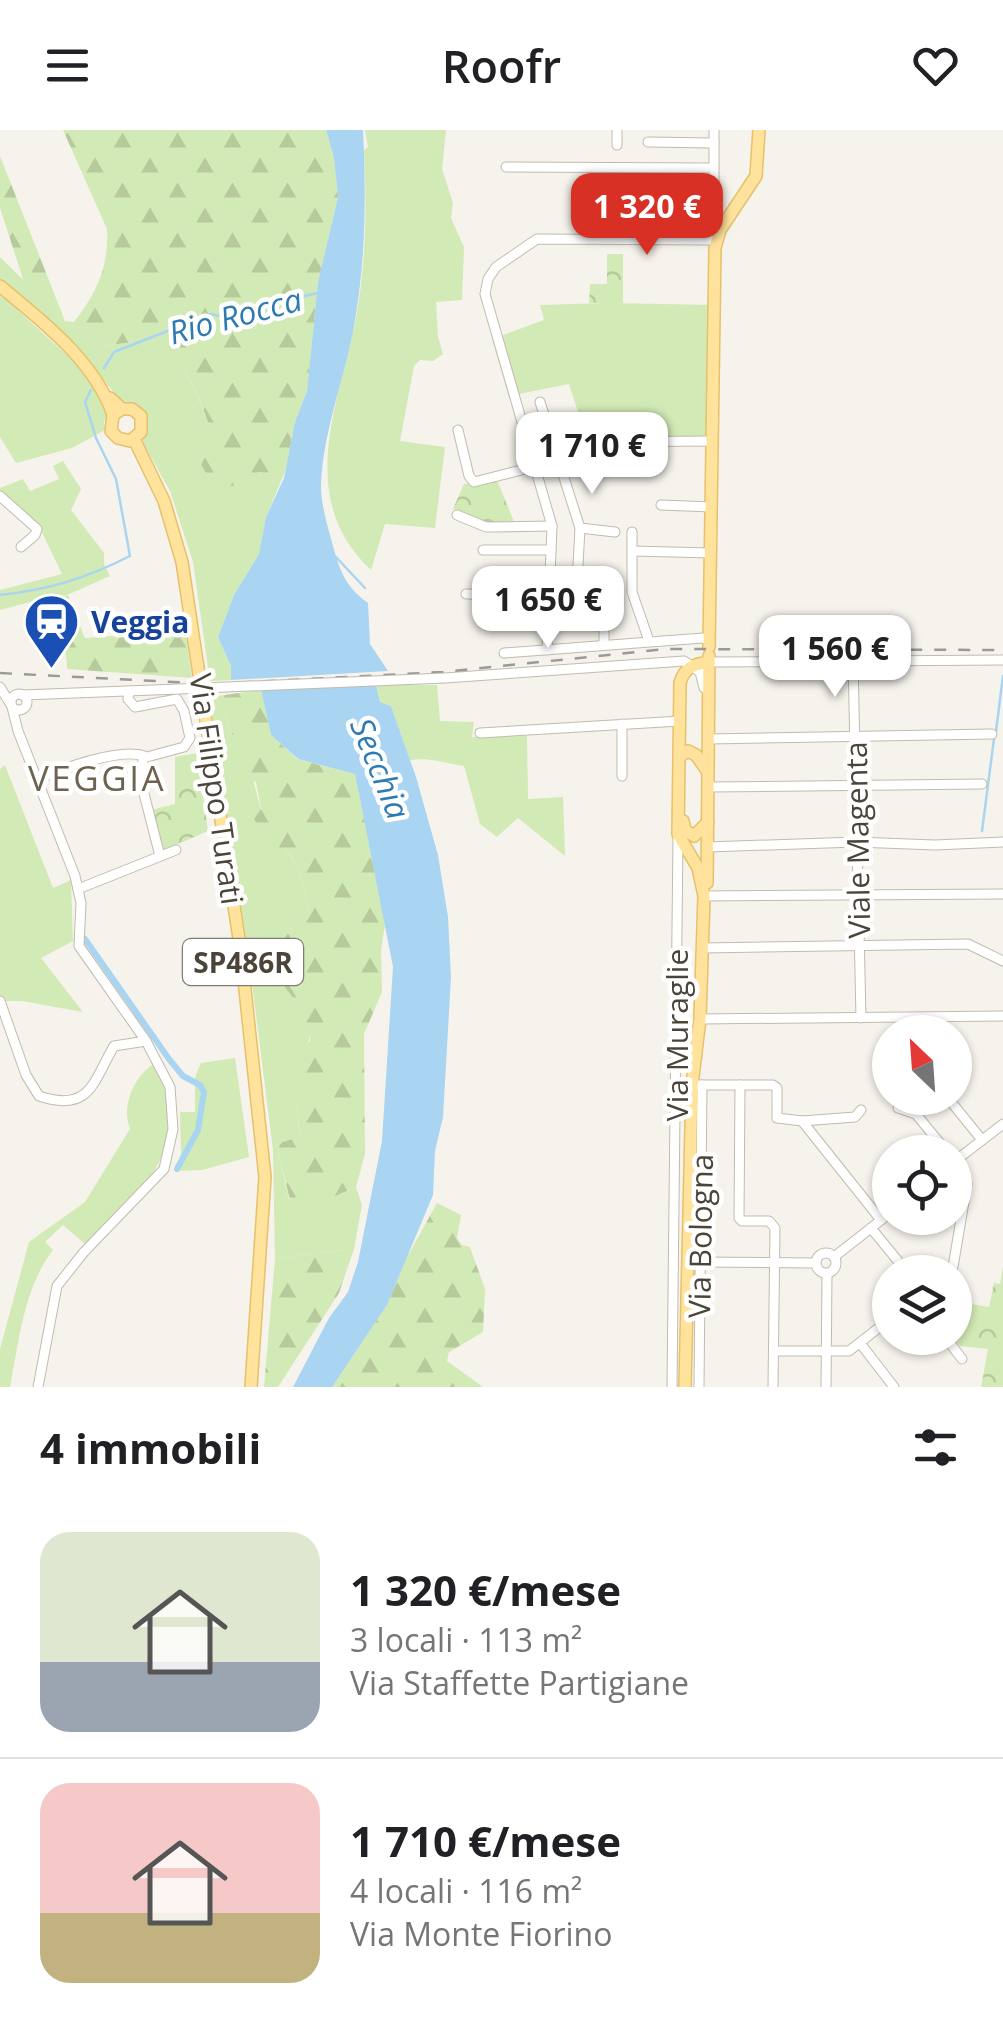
<!DOCTYPE html>
<html lang="it">
<meta charset="utf-8">
<style>
:root{--surface:#fff;--page:#f2f2f2;--text:#202124;--muted:#757577;--line:#e0e0e0;--accent:#d93025}
body{margin:0;font-family:"Open Sans",sans-serif;background:var(--page);color:var(--text);height:100vh;display:flex;flex-direction:column;font-size:38px;white-space:nowrap}
*{box-sizing:border-box;margin:0}
p{font-size:32px;color:var(--muted)}
.icon{flex:none;width:55px;height:55px;fill:none;stroke:currentColor;stroke-width:2;stroke-linecap:round;stroke-linejoin:round}
.map{position:relative;height:1257px;overflow:hidden}
.drawer{display:flex;flex-direction:column;background:var(--surface);flex:1}
.drawer>*{flex:none}
.needle{width:65px;rotate:335deg}
.buttons{position:absolute;left:872px;top:885px;display:grid;gap:20px}
.buttons a{display:grid;place-items:center;width:100px;height:100px;border-radius:50%;background:var(--surface);box-shadow:0 2px 8px #0004;font-size:50px}
.price{position:absolute;translate:-50% -85px;padding:0 22px;border-radius:20px;background:#fff;color:#222;font-size:32px;line-height:65px;filter:drop-shadow(0 2px 5px #0008)}
.price::after{content:'';position:absolute;left:50%;top:60px;width:30px;height:22px;margin-left:-15px;background:inherit;clip-path:polygon(0 0,100% 0,50% 100%)}
.price.on{background:var(--accent);color:#fff}
ul{padding:0;list-style:none}
li{display:flex;align-items:center;gap:30px;height:250px;padding:0 40px}
li+li{border-top:2px solid var(--line)}
li span{display:grid;place-items:center;flex:none;width:280px;height:200px;border-radius:30px;color:#555}
li>.icon{margin-inline-start:auto}
span .icon{width:120px;height:120px;fill:#fffc;stroke-width:1}
li b{font-size:42px}
h2{display:flex;justify-content:space-between;align-items:center;height:120px;padding:0 40px;font-size:42px}
header{display:flex;justify-content:space-between;align-items:center;height:130px;padding:0 40px;background:var(--surface);font-size:45px;font-weight:600}
.map>svg:first-child{display:block}
.green{fill:#d2eab5}
.forest{fill:url(#forest-firs)}
.park{fill:url(#park-crowns)}
.water{fill:#a9d4f2}
.lines{fill:none;stroke-linecap:round;stroke-linejoin:round}
.stream{stroke:#a9d4f2;stroke-width:2.5}
.canal{stroke:#a9d4f2;stroke-width:6}
.minor-casing{stroke:#c2bbae;stroke-width:11}
.major-casing{stroke:#e6c16a;stroke-width:14}
.minor{stroke:#fff;stroke-width:9}
.major{stroke:#ffe39c;stroke-width:11}
.rail{stroke:#9a9a9a;stroke-width:2.5;stroke-dasharray:12 12;stroke-linecap:butt}
.minor-bridge-casing{stroke:#c2bbae;stroke-width:11;stroke-linecap:butt}
.minor-bridge{stroke:#fff;stroke-width:9}
.labels{text-anchor:middle;dominant-baseline:central;stroke-width:9;stroke-linejoin:round;paint-order:stroke}
.shield{fill:#fff;stroke:#817c74;stroke-width:2.5}
.shield-label{font-size:28px;font-weight:bold;fill:#4b4439}
.transit-label{font-size:30px;font-weight:bold;fill:#164399;stroke:#fff;text-anchor:start}
.street-label{font-size:30px;fill:#4b4439;stroke:#fff}
.water-label{font-size:32px;font-style:italic;fill:#2e7ab2;stroke:#fff}
.quarter-label{font-size:35px;letter-spacing:2.5px;fill:#6e6250;stroke:#fff}
</style>
<header><svg class="icon" aria-label="menu" viewBox="0 0 24 24"><path d="M4 6h16M4 12h16M4 18h16"/></svg>Roofr<svg class="icon" aria-label="heart" viewBox="0 0 24 24"><path d="M12 20l-8-8c-3-5 5-10 8-4 3-6 11-1 8 4z"/></svg></header>
<div class="map">
<svg width="1003" height="1257" viewBox="0 0 1003 1257">
<defs>
<pattern id="forest-firs" width="22" height="20" patternUnits="userSpaceOnUse" patternTransform="scale(2.5)"><rect width="22" height="20" fill="#d2eab5"/><path d="M5 1l3.5 6h-7zM16 11l3.5 6h-7z" fill="#b6ca9c"/></pattern>
<pattern id="park-crowns" width="20" height="18" patternUnits="userSpaceOnUse" patternTransform="scale(2.5)"><rect width="20" height="18" fill="#d2eab5"/><path d="M2 6a3 3 0 1 1 6 0M12 15a3 3 0 1 1 6 0" fill="none" stroke="#b6ca9c"/></pattern>
</defs>
<rect width="100%" height="100%" fill="#f6f3ec"/>
<g class="green">
<path d="M365 0H446L442 39 453 73 451 88 464 117 462 170 436 172 438 207 443 224 433 231 420 230 414 236 400 311 445 317 435 398 385 394 371 440C294 368 339 274 356 188 366 133 367 76 364 20L368 17Z"/>
<path d="M0 127 65 191 74 192 95 218C110 216 128 211 142 213 181 217 198 265 209 296L196 325 211 353 257 342 273 344 286 339 266 387 259 424 234 465 218 507 231 536V550L210 551 193 432 170 361 142 311C154 290 143 272 120 271L87 228 0 151Z"/>
<polygon points="0,164 82,239 108,281 104,292 105,300 72,318 16,333 0,307"/>
<polygon points="607,173 715,175 713,311 588,313 569,254 509,266 492,209 544,190 540,175"/>
<polygon points="63,331 81,359 71,380 104,423 104,434 110,446 56,470 53,466 0,480 0,460 62,444 38,394 0,363 0,358 23,349 30,361 59,349 53,336"/>
<path d="M376 555H437L440 591 474 592 472 607 527 606 528 669 563 667 565 726 518 688 497 707 480 694 464 636C443 633 431 627 410 630L391 576 380 573Z"/>
<polygon points="217,566 232,604 243,611 261,680 300,741 308,778 285,807 282,817 300,841 287,848 283,855 295,870 310,904 296,977 300,1008 276,1014 289,1069 328,1069 356,1057 362,1075 354,1119 275,1129 273,1020 250,837 210,569"/>
<polygon points="5,635 53,758 71,750 73,811 41,828 83,882 22,871 0,871 0,639"/>
<polygon points="235,928 249,1027 202,1040 176,1041 181,1024 180,982 195,982 195,947 201,933"/>
<path d="M156 933C193 1025 146 1055 85 1114L63 1095 45 1112 53 1120C24 1157 19 1211 10 1257H0V1219L29 1112 85 1072 130 999C121 977 134 944 156 933Z"/>
</g>
<g class="forest">
<path d="M63 0H326L334 28 338 67 318 152 307 261 295 292 286 339 273 344 257 342 254 349 223 359 211 353 196 325 209 295C198 264 181 218 142 213 128 211 110 216 95 218L74 192C97 163 109 136 107 99Z"/>
<polygon points="0,26 65,191 24,152 0,78"/>
<path d="M68 466 85 508 185 500 192 548 67 539C67 522 64 507 46 504L65 500 56 470Z"/>
<polygon points="261,560 271,605 297,629 355,644 385,795 381,820 382,862 364,904 365,1024 356,1057 328,1069 290,1070 276,1014 300,1007 296,977 297,921 310,911 310,904 299,898 295,870 283,855 287,848 300,841 282,817 285,807 308,778 300,741 287,720 273,716 254,689 261,679 256,652 251,651 237,630 243,611 232,604 217,566"/>
<polygon points="437,1073 461,1085 457,1108 462,1115 470,1117 485,1159 483,1202 449,1222 447,1231 483,1257 332,1257 387,1175 406,1129"/>
<polygon points="354,1119 339,1163 278,1257 264,1257 275,1129"/>
</g>
<g class="park">
<polygon points="626,55 626,105 590,105 591,56"/>
<polygon points="607,124 623,124 623,173 589,173 590,154 607,154"/>
<polygon points="497,350 515,394 489,395 453,379 464,354"/>
<polygon points="197,623 208,701 162,721 151,680 175,674 175,627"/>
<polygon points="1003,1137 1003,1257 981,1257 988,1219 960,1216 953,1208 955,1172 963,1174 962,1181 969,1182 971,1174 989,1177 994,1153 1000,1154"/>
</g>
<g class="water">
<path d="M326 0H363C366 62 366 122 356 184 348 241 323 297 321 356 321 376 328 397 333 416 340 442 346 457 368 473L370 514 388 541 231 550V536L218 507 234 465 259 424 266 387 284 348 295 292 307 261 318 152 338 67 334 28Z"/>
<polygon points="376,555 380,572 391,576 416,647 438,725 448,787 451,847 443,987 435,1021 433,1065 387,1175 332,1257 293,1257 329,1188 348,1162 358,1132 382,1011 393,837 355,644 298,629 271,605 261,560"/>
</g>
<g class="lines">
<g class="stream">
<polyline points="104,238 114,222 211,184 238,190 284,171 317,163"/>
<polyline points="335,426 365,458"/>
<path d="M0 465C48 460 87 448 130 426L116 349 96 308 85 272 91 260"/>
<polyline points="996,601 1003,546"/>
<polyline points="982,701 994,609"/>
</g>
<polyline class="canal" points="85,809 169,929 183,946 200,955 204,962 198,1000 177,1039"/>
<defs>
<g id="minor">
<polyline points="617,0 617,15"/>
<polyline points="714,0 714,92 720,100"/>
<polyline points="648,12 714,13"/>
<polyline points="506,37 714,38"/>
<polyline points="540,272 580,398 576,472"/>
<polyline points="458,300 469,346 474,352 533,337"/>
<polyline points="591,312 712,311"/>
<polyline points="0,366 37,399 35,405 21,417"/>
<polyline points="661,375 712,377"/>
<polyline points="457,385 486,397 552,396"/>
<polyline points="580,398 615,402"/>
<polyline points="632,402 632,462 649,511"/>
<polyline points="483,420 551,420"/>
<polyline points="633,421 711,423"/>
<polyline points="466,464 549,466"/>
<polyline points="548,494 604,496 604,515"/>
<polyline points="547,520 552,396 485,164 488,149 496,137 537,109 716,110"/>
<polyline points="504,523 703,508 709,511"/>
<polyline points="853,531 861,888"/>
<polyline points="709,532 1003,530"/>
<polyline points="445,548 684,531 700,542 704,558"/>
<polyline points="0,557 11,575"/>
<polyline points="129,561 128,569 135,577 177,569 184,581 190,608 184,617 143,628 142,656 160,726"/>
<circle cx="19" cy="572" r="8"/>
<polyline points="22,565 179,559"/>
<polyline points="12,577 18,601 75,746 81,773 79,816 146,911 170,957 173,999 164,1039 84,1122 57,1156 38,1257"/>
<polyline points="480,603 680,591"/>
<polyline points="708,609 992,604"/>
<polyline points="622,646 622,594"/>
<path d="M38 649C63 639 119 617 144 626"/>
<polyline points="707,657 982,654"/>
<polyline points="707,717 856,712 935,715 1003,712"/>
<polyline points="78,759 176,720"/>
<polyline points="704,766 1003,764"/>
<polyline points="703,818 968,814 1003,831"/>
<path d="M0 871 26 945 39 966C90 983 93 952 114 916L146 911"/>
<polyline points="700,889 1003,886"/>
<polyline points="698,955 773,955 777,958 777,988 802,991 855,987 861,980"/>
<polyline points="740,955 739,1088 742,1091 769,1091 775,1098 773,1257"/>
<polyline points="948,968 982,1010"/>
<polyline points="898,978 916,984 947,1022"/>
<polyline points="802,991 881,1090"/>
<polyline points="955,1031 1003,994"/>
<polyline points="871,1098 907,1142"/>
<circle cx="826" cy="1133" r="10"/>
<polyline points="834,1127 890,1083"/>
<polyline points="698,1132 815,1133"/>
<polyline points="948,1142 953,1137 967,1054 955,1033"/>
<polyline points="946,1208 962,1229"/>
<polyline points="860,1213 894,1257"/>
<polyline points="774,1221 849,1221 890,1189"/>
<polyline points="672,1257 678,707"/>
<polyline points="699,1257 702,955"/>
<polyline points="826,1257 827,1144"/>
</g>
<g id="major">
<path d="M0 156C42 191 95 231 113 285"/>
<polyline points="110,268 122,279 132,279 141,286 141,302 130,311 118,308 111,301 113,285 122,279"/>
<polyline points="134,309 164,371 182,432 241,822 265,1047 251,1257"/>
<polyline points="709,517 715,118 720,100 756,46 759,0"/>
<polyline points="680,626 688,621 696,625 708,642"/>
<polyline points="683,691 685,700 694,706 708,692"/>
<polyline points="707,753 709,526"/>
<path d="M685 1257 692 955 700 889 704 766 698 738 678 704 680 553C684 537 695 534 709 532"/>
</g>
</defs>
<use href="#minor" class="minor-casing"/>
<use href="#major" class="major-casing"/>
<use href="#minor" class="minor"/>
<use href="#major" class="major"/>
<polyline class="rail" points="0,543 211,554 443,542 666,519 1003,520"/>
<defs>
<polyline id="minor-bridge" points="179,559 445,548"/>
</defs>
<use href="#minor-bridge" class="minor-bridge-casing"/>
<use href="#minor-bridge" class="minor-bridge"/>
</g>
<defs>
<symbol id="station-pin" viewBox="-11 -11 22 30"><path d="M0 17L-7.5 6A9.5 9.5 0 1 1 7.5 6Z" fill="#1a4fb4" stroke="#fff"/><path d="M-3-6H3Q5-6 5-4V2Q5 4 3 4L4.5 6H3L1.5 4h-3L-3 6H-4.5L-3 4Q-5 4-5 2V-4Q-5-6-3-6ZM-3.5-4v3h7v-3ZM-3.5 1v1.5H-2V1ZM2 1v1.5H3.5V1Z" fill="#fff"/></symbol>
</defs>
<g fill-rule="evenodd">
<use href="#station-pin" x="20" y="460" width="63" height="86"/>
</g>
<g class="labels">
<rect class="shield" x="183" y="809" width="120" height="46" rx="8"/>
<g class="shield-label">
<text x="243" y="832">SP486R</text>
</g>
<g class="transit-label">
<text x="91" y="491">Veggia</text>
</g>
<g class="street-label">
<text transform="translate(217 659) rotate(82)">Via Filippo Turati</text>
<text transform="translate(857 710) rotate(-91)">Viale Magenta</text>
<text transform="translate(676 905) rotate(-90)">Via Muraglie</text>
<text transform="translate(700 1106) rotate(-89)">Via Bologna</text>
</g>
<g class="water-label">
<text transform="translate(235 185) rotate(-15)">Rio Rocca</text>
<text transform="translate(381 638) rotate(68)">Secchia</text>
</g>
<g class="quarter-label">
<text x="97" y="647">VEGGIA</text>
</g>
</g>
</svg>
<div class="buttons">
<a><svg class="needle" viewBox="-14 -14 28 28"><path d="M0-13l5 13h-10z" fill="#e53935"/><path d="M0 13l5-13h-10z" fill="#757577"/></svg></a>
<a><svg class="icon" aria-label="locate" viewBox="0 0 24 24"><circle cx="12" cy="12" r="6"/><path d="M12 2v4M12 18v4M2 12h4M18 12h4"/></svg></a>
<a><svg class="icon" aria-label="layers" viewBox="0 0 24 24"><path d="M12 4l9 5-9 5-9-5zM3 14l9 5 9-5"/></svg></a>
</div>
<b class="price on" style="left:647px;top:128px">1 320 €</b>
<b class="price" style="left:592px;top:367px">1 710 €</b>
<b class="price" style="left:548px;top:521px">1 650 €</b>
<b class="price" style="left:835px;top:570px">1 560 €</b>
</div>
<section class="drawer">
<h2>4 immobili<svg class="icon" aria-label="filters" viewBox="0 0 24 24"><path d="M4 7h16M4 17h16"/><circle cx="9" cy="7" r="2"/><circle cx="15" cy="17" r="2"/></svg></h2>
<ul>
<li><span style="background:linear-gradient(#dfe7d0 65%,#9aa5b1 0)"><svg class="icon" aria-label="home" viewBox="0 0 24 24"><path d="M3 11l9-7 9 7M6 9v11h12V9"/></svg></span><div><b>1 320 €/mese</b><p>3 locali · 113 m²</p><p>Via Staffette Partigiane</p></div></li>
<li><span style="background:linear-gradient(#f6c9c9 65%,#c2b280 0)"><svg class="icon" aria-label="home" viewBox="0 0 24 24"><path d="M3 11l9-7 9 7M6 9v11h12V9"/></svg></span><div><b>1 710 €/mese</b><p>4 locali · 116 m²</p><p>Via Monte Fiorino</p></div></li>
</ul>
</section>
